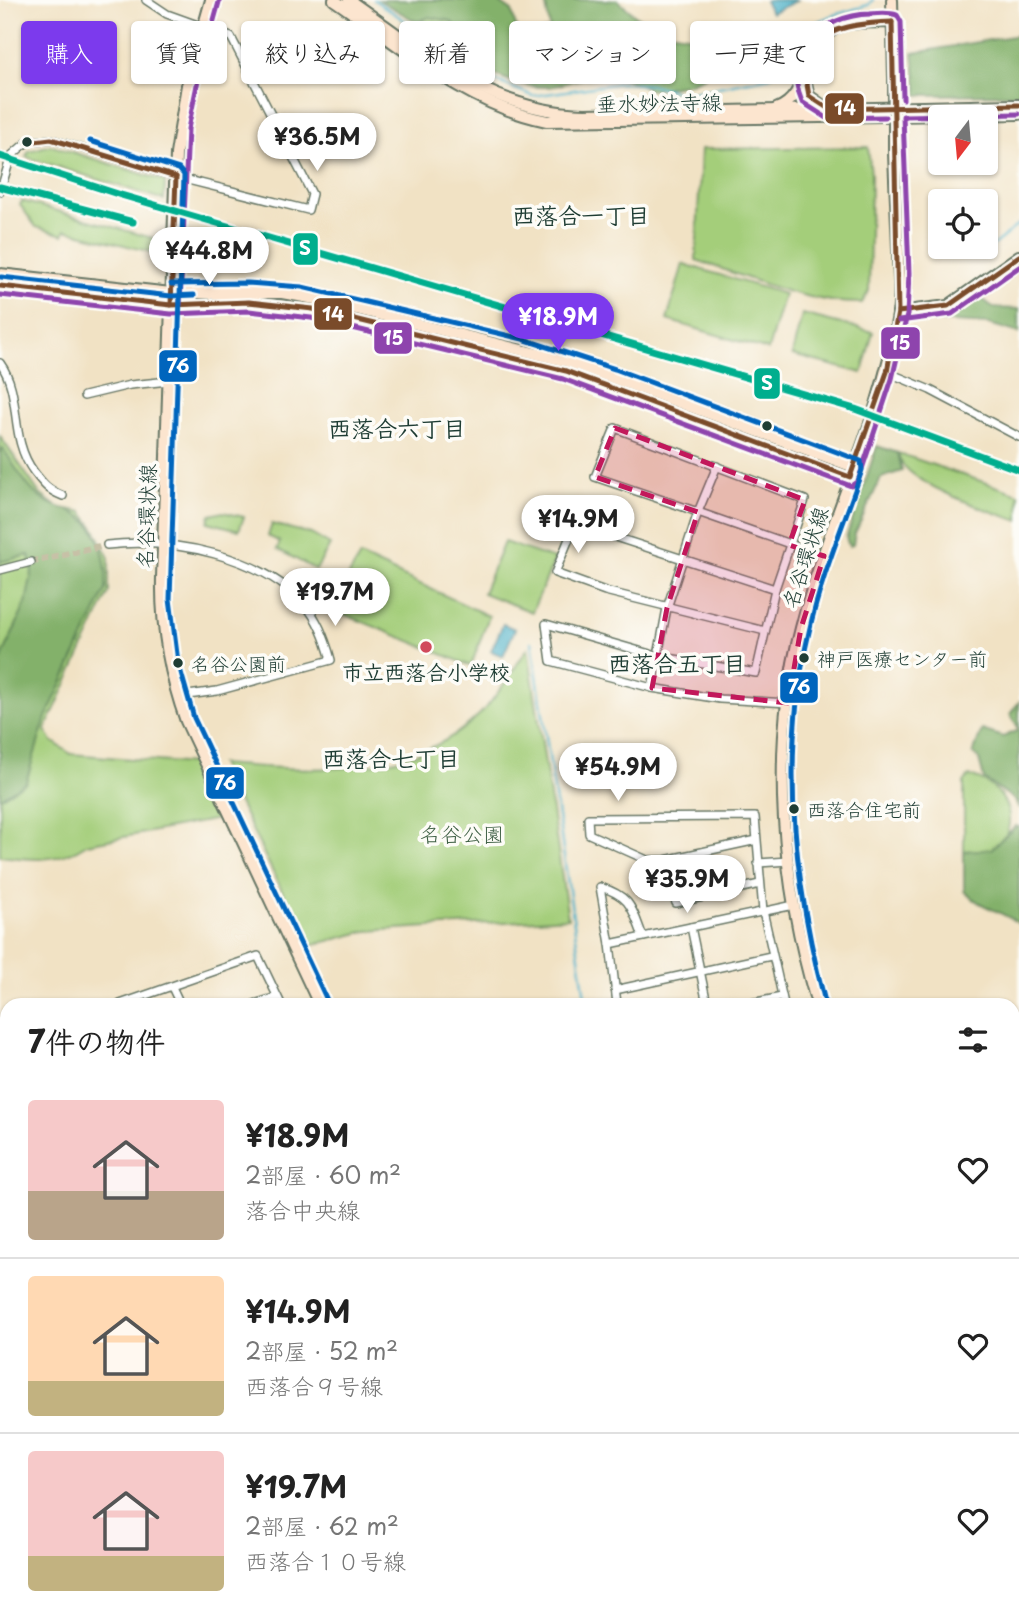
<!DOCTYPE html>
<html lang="ja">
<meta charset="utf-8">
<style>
:root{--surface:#fff;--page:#f2f2f2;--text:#222;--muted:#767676;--line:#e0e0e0;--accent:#7c3aed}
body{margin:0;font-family:"Playpen Sans","Klee One",sans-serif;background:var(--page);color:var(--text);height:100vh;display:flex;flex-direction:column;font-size:26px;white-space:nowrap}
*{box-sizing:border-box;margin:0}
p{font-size:23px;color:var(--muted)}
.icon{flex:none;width:38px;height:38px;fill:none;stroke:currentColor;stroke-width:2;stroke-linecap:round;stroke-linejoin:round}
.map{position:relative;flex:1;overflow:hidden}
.side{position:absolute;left:0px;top:998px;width:1020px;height:625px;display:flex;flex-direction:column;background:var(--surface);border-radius:21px 21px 0 0;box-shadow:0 2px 5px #0004}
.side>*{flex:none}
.guide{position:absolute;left:21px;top:21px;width:978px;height:63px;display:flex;gap:14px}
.needle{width:46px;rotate:196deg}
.tools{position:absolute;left:928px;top:105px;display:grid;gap:14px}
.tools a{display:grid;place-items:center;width:70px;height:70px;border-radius:7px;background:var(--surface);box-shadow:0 2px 5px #0004;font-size:35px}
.price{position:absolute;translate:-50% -60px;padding:0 16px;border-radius:24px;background:#fff;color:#222;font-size:23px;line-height:46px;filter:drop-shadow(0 2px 4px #0008)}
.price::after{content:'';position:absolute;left:50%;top:42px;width:21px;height:16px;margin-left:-10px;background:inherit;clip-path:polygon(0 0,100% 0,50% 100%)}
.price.current{background:var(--accent);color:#fff}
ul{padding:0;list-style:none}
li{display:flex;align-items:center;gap:21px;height:175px;padding:0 28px}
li+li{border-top:2px solid var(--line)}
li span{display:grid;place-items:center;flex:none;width:196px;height:140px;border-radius:7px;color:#555}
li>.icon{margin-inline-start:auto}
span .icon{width:84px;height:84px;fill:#fffc;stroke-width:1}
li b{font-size:30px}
h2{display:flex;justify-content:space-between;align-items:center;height:84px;padding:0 28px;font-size:30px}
.pill{padding:0 24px;border-radius:7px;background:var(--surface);box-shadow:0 2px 5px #0004;font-size:24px;line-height:63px}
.pill.current{background:var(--accent);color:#fff}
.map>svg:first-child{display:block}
.green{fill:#a4ce7a;stroke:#628657;stroke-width:2}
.forest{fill:#83b16a;stroke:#51774f;stroke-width:2}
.water{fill:#47aec6;stroke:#33767d;stroke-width:2}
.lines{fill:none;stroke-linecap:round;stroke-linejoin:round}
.stream{stroke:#47aec6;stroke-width:2.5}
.street-tunnel{stroke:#c7c1a7;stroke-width:7;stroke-dasharray:7 3.5;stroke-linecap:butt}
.secondary-tunnel{stroke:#c7c1a7;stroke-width:10;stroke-dasharray:10 5;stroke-linecap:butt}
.street-casing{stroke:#687766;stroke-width:10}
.secondary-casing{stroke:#687766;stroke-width:14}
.street{stroke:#fff;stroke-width:7}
.secondary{stroke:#fce5cf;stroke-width:10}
.secondary-bridge-casing{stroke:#687766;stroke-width:14;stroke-linecap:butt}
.secondary-bridge{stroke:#fce5cf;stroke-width:10}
.bus-1-casing{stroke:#fdfcf7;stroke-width:10}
.bus-2-casing{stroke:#fdfcf7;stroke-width:10}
.bus-3-casing{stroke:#fdfcf7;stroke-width:10}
.bus-1{stroke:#7a4b2a;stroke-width:5}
.bus-2{stroke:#8e44ad;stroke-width:5}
.bus-3{stroke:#0065bd;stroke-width:5}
.metro-1-casing{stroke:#fdfcf7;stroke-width:12}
.metro-1{stroke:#00ae8e;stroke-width:7}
.marked{fill:#c2185b;fill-opacity:0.2;stroke:#c2185b;stroke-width:5;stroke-dasharray:14 9;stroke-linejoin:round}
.bus-dot{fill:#1f3d34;stroke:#fdfcf7;stroke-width:2.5}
.poi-dot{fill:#d1495b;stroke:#fdfcf7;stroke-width:2.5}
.labels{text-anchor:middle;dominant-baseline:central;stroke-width:7;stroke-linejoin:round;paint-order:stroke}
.bus-label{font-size:19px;fill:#1f3d34;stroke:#fdfcf7;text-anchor:start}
.street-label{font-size:21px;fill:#1f3d34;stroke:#fdfcf7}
.poi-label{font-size:21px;font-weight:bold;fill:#1f3d34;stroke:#fdfcf7}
.park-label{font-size:21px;fill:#406146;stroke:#fdfcf7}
.neighbourhood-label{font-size:23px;font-weight:bold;fill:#1f3d34;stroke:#fdfcf7}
.line-badge{stroke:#fdfcf7;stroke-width:2.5}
.badge-label{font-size:19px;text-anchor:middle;font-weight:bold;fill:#fff}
</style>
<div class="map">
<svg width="1019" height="1621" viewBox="0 0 1019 1621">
<rect width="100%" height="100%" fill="#fdfcf7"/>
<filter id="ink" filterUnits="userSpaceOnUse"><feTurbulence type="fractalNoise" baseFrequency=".0143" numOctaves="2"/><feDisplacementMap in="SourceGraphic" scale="14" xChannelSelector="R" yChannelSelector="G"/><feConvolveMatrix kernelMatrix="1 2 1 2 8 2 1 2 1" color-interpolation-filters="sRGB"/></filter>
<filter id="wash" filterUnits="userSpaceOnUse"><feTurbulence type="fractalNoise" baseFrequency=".00686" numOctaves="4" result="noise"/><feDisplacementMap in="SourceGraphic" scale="28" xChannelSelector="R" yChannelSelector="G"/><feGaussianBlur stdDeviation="1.57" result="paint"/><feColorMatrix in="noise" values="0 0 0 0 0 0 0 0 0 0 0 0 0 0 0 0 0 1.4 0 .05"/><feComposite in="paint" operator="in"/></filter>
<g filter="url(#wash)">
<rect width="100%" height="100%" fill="#f1e2c4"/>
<g class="green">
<polygon points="422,13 456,13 485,48 488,63 480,68 418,25 424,22"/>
<polygon points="50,145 165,181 164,200 26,157 29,151"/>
<path d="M868 147 871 174 869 291 862 303C806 304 748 277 696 260L701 149Z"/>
<polygon points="22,201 163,241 163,255 65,230 63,235 36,227 20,205"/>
<polygon points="683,264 784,294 768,350 667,320"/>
<polygon points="802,314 873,332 862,373 792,355"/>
<path d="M0 436 40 494 57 507 82 512 95 529 109 558V592L45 730 52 741 71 754 193 764 218 819 87 844C59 863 33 860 0 856Z"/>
<path d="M898 453 1019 494V521C992 512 899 482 898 453Z"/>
<polygon points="223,512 244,517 239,530 208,522 210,515"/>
<polygon points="272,524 311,534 330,545 316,570 277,549 280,542 268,536"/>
<polygon points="504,542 555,559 532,612 483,593"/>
<polygon points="360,556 489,616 471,666 336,611 332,605"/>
<path d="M528 648 568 918 367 931 309 946 220 764C307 770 413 782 481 713 499 695 513 669 528 648Z"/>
<path d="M969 776C999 782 1019 812 1004 839 1001 842 995 847 991 849 984 852 972 850 964 851V782Z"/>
<polygon points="1019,1095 1019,1205 1013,1209 1013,1099"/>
<polygon points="7,1355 7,1455 0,1454 0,1379"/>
<polygon points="1013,1381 1019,1390 1019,1417 1013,1420"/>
<polygon points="203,1615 244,1615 244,1617 229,1621 202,1618"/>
</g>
<g class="forest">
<path d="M379 0H496L512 11 518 36 529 37 550 28 545 0H617L652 29 692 36 705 77 688 84 650 90C628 75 603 75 577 80 566 82 555 88 545 87 523 87 506 80 487 71L481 51 464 39 451 21 429 17 417 22Z"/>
<polygon points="1019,35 1019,94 918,95 913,53"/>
<polygon points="980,297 994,308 1019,309 1019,333 989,324 935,321"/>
<polygon points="877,446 898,453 902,471 881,478 855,533 853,545 849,546 846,538"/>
<path d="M3 448C12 462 22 480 34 492 48 506 60 506 76 514 102 526 108 565 106 590L46 717 26 782 0 798V662L26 603 32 572 29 555 0 562V452Z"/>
<polygon points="1019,702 1019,809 1015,800 984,779 979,759 973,754 982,730 1003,737 1019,730 1010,714"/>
<path d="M1016 826 1019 827V924C1001 910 980 908 964 891V851L991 849Z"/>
</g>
<g class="water">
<polygon points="798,0 771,13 765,1 767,0"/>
<polygon points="503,624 515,629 503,656 491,651"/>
</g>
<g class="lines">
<g class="stream">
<path d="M374 0 496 81 533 96 620 83 654 85 683 94 770 77C784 68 785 54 795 41 811 17 842 14 868 5L873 0"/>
<polyline points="980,256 1019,224"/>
<polyline points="532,642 586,1004"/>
</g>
</g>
</g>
<g filter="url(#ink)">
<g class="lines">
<polyline class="street-tunnel" points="31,562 107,545"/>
<g class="secondary-tunnel">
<polyline points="1013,1402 1019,1398"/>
<polyline points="1013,1416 1019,1413"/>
</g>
<defs>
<g id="street">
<polyline points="0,192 11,156 27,142 51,139 176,177 308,210 312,194 231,37 167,14 146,0"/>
<path d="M0 363C23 395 8 437 34 472 44 485 48 490 63 496"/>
<polyline points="887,372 930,390 1019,437"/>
<polyline points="84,396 130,385 169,381"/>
<path d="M107 545C172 538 262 555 306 606 319 621 326 641 331 660L217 691 188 695 179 702"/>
<polyline points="0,570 31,562"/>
<polyline points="765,631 605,591 555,573 575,524 775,589"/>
<polyline points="652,688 551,661 546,624 657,656 756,673 775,589 805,500 615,428 595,477 698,512 717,466"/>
<polyline points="788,703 720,699 652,688 667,608 698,512 824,556"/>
<polyline points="757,840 665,860 647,860 589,834 588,818 755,817 763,911 784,1004"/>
<polyline points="665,860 666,878 676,903 760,884"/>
<polyline points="758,863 789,861"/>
<path d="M610 944 600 887C631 896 632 908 643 937"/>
<polyline points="172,987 180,1004"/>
<polyline points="615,990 771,956"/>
<polyline points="120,1004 258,956 281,1004"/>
<polyline points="254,1004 277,997"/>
<polyline points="617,1004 610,944 691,927"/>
<polyline points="707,1004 691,927 794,905"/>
<polyline points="746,1004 782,997"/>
<polyline points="0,1339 5,1341"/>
<polyline points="0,1497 7,1498"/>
<polyline points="0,1557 7,1558"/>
<polyline points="1013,1565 1019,1564"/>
<polyline points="104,1615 105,1621"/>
<polyline points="188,1615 205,1621"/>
<polyline points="271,1615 273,1621"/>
<polyline points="450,1615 452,1621"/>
<polyline points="820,1615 822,1621"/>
<polyline points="940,1615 941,1621"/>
<polyline points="0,1617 31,1621"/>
<polyline points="159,1618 169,1615"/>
<polyline points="247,1619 248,1621"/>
<polyline points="313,1621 332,1615"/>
<polyline points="689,1621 690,1615"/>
<polyline points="764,1621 786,1615"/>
</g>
<g id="secondary">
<path d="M211 0 187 85 176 154 162 577C161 627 169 674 186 721L319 1004"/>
<path d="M334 0C400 45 467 106 547 121L1019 114"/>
<path d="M349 0C426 53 488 112 585 114L1019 105"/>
<polyline points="892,0 894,78"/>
<polyline points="804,74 809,96 826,108"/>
<path d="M776 109C814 96 798 40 842 26 858 21 876 23 892 22"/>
<polyline points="0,274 171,293 282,293 316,299 570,362 854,467"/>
<polyline points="0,286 171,305 249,302 313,309 566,371 850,477"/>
<polyline points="898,312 948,306 1019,256"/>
<path d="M817 1004C782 886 769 749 801 628 828 522 880 423 898 315 901 295 898 273 898 252 897 219 895 185 894 152"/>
<polyline points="1013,1308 1019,1304"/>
<polyline points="1013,1357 1019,1365"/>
<polyline points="0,1463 7,1465"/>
<polyline points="0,1473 7,1474"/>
<polyline points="487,1615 488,1621"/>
</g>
</defs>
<use href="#street" class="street-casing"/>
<use href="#secondary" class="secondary-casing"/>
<use href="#street" class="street"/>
<use href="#secondary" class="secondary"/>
<defs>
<polyline id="secondary-bridge" points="894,78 894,152"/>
</defs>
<use href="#secondary-bridge" class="secondary-bridge-casing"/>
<use href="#secondary-bridge" class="secondary-bridge"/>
<defs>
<g id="bus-1">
<path d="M892 22C842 24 795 31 809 96L829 109 1019 105"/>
<polyline points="27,142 51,139 176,177"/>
<polyline points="0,286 171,305 249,302 313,309 566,371 850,477 887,372 898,312 892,22"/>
<polyline points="171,305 176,177"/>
<polyline points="898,312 948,306 1019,256"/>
</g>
<g id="bus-2">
<path d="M885 117 827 118 802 102C781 52 823 15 870 14 879 13 889 12 897 15L901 22 903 99"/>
<polyline points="0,295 171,314 249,311 311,318 563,379 851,486 858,481 892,379 907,315 909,273 903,116 1019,114"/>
<polyline points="180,305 188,129 200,70 219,2"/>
<polyline points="899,321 952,314 1019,267"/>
</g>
<g id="bus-3">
<polyline points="90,141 179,169 184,175 170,599 178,662 194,718 327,1000"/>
<polyline points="1,277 171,296 194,295"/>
<path d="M171 284 248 283 302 287 523 339 615 369 861 461 862 470C844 523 821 577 809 632 780 755 793 881 825 1002"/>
</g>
</defs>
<use href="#bus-1" class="bus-1-casing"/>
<use href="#bus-2" class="bus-2-casing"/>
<use href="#bus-3" class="bus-3-casing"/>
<use href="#bus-1" class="bus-1"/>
<use href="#bus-2" class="bus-2"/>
<use href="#bus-3" class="bus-3"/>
<defs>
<g id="metro-1">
<polyline points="0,156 121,195 855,409 1019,470"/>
<polyline points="0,187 133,222"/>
</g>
</defs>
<use href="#metro-1" class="metro-1-casing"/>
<use href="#metro-1" class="metro-1"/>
</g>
</g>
<path class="marked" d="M615 428 805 500 789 545 824 556 801 628 788 703 652 688 667 608 698 512 595 477Z"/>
<g class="bus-dot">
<circle cx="27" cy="142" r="6"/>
<circle cx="767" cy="426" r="6"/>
<circle cx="804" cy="658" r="6"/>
<circle cx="178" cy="663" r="6"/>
<circle cx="794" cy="809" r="6"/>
</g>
<circle class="poi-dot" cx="426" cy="647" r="7"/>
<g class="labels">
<g class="bus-label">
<text x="817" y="658">神戸医療センター前</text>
<text x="191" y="663">名谷公園前</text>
<text x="807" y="809">西落合住宅前</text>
</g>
<g class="street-label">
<text transform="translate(659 102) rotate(-1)">垂水妙法寺線</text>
<text transform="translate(145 516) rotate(-88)">名谷環状線</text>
<text transform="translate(804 557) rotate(-72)">名谷環状線</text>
</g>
<g class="poi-label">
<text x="426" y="671">市立西落合小学校</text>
</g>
<g class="park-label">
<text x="462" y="833">名谷公園</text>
</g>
<g class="neighbourhood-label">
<text x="581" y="214">西落合一丁目</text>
<text x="397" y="427">西落合六丁目</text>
<text x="677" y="662">西落合五丁目</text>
<text x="391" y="757">西落合七丁目</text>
</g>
</g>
<g class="line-badge">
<rect x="824" y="92" width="41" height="33" rx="7" fill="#7a4b2a"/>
<rect x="292" y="232" width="27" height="34" rx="7" fill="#00ae8e"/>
<rect x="313" y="297" width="40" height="34" rx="7" fill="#7a4b2a"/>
<rect x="373" y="321" width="40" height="34" rx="7" fill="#8e44ad"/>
<rect x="880" y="326" width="41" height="34" rx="7" fill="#8e44ad"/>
<rect x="158" y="349" width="40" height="34" rx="7" fill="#0065bd"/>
<rect x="753" y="367" width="28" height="33" rx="7" fill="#00ae8e"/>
<rect x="779" y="671" width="40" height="33" rx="7" fill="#0065bd"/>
<rect x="205" y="766" width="40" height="34" rx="7" fill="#0065bd"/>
</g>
<g class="badge-label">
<text x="845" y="115">14</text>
<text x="305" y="255">S</text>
<text x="333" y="321">14</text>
<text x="393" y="345">15</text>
<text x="900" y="350">15</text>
<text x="178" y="373">76</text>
<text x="767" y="390">S</text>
<text x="799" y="694">76</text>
<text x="225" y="790">76</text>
</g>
</svg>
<div class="tools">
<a><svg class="needle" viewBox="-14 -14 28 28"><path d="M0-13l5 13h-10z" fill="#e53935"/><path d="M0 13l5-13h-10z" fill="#767676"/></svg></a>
<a><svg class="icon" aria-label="locate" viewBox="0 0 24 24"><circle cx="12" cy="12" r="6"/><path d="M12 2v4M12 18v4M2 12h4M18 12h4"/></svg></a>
</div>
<b class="price" style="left:317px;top:173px">¥36.5M</b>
<b class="price" style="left:209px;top:287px">¥44.8M</b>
<b class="price current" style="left:558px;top:353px">¥18.9M</b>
<b class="price" style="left:578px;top:555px">¥14.9M</b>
<b class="price" style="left:335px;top:628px">¥19.7M</b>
<b class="price" style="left:618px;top:803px">¥54.9M</b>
<b class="price" style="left:687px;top:915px">¥35.9M</b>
<div class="guide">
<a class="pill current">購入</a>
<a class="pill">賃貸</a>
<a class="pill">絞り込み</a>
<a class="pill">新着</a>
<a class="pill">マンション</a>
<a class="pill">一戸建て</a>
</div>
<section class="side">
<h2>7件の物件<svg class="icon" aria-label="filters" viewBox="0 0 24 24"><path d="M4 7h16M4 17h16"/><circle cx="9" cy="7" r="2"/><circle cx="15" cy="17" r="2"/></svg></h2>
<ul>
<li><span style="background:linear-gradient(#f6c9c9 65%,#b9a48a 0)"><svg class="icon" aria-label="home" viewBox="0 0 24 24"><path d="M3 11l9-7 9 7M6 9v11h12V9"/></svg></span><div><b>¥18.9M</b><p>2部屋 · 60 m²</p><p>落合中央線</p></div><svg class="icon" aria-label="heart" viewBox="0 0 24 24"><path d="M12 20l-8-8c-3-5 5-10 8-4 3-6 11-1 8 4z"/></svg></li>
<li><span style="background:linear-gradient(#ffd9b3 75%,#c2b280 0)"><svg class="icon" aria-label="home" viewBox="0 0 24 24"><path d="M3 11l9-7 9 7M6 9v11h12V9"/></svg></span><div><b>¥14.9M</b><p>2部屋 · 52 m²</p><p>西落合９号線</p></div><svg class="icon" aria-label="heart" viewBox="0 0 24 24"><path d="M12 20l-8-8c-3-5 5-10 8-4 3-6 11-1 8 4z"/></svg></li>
<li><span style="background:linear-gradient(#f6c9c9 75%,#c2b280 0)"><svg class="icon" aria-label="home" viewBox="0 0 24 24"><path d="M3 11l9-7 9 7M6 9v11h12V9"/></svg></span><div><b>¥19.7M</b><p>2部屋 · 62 m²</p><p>西落合１０号線</p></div><svg class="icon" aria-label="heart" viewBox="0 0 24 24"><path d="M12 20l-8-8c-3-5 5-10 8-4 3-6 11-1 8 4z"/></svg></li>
</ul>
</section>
</div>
